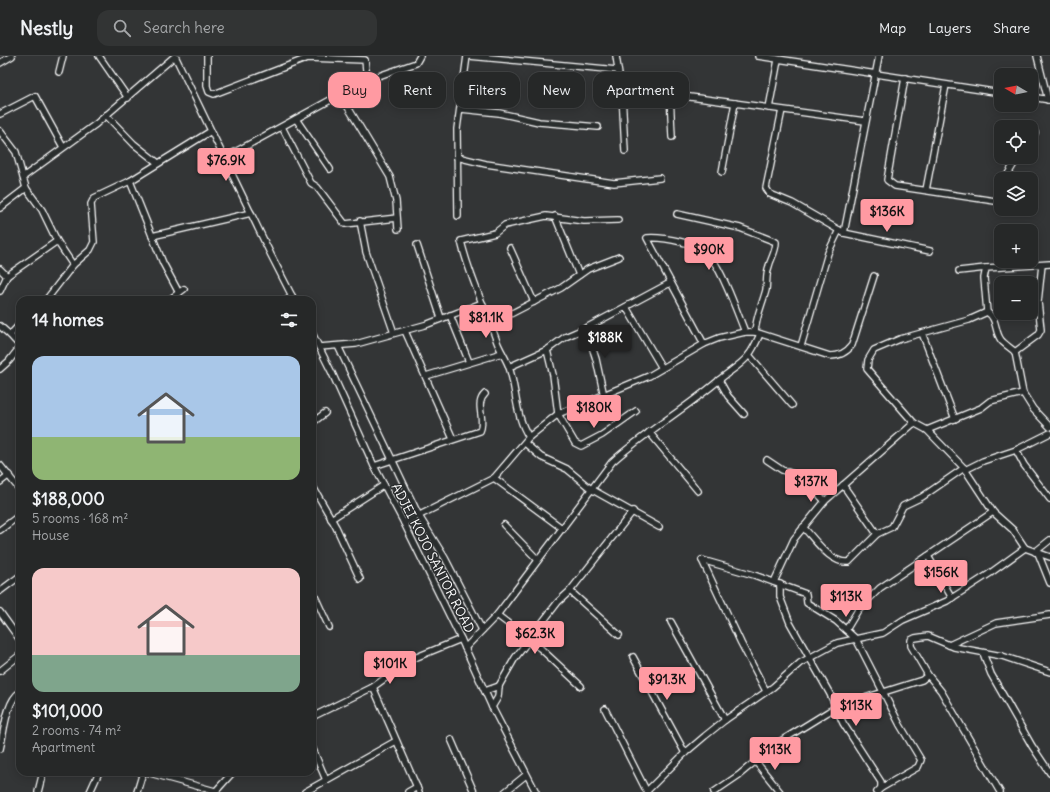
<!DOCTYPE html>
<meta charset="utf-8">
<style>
:root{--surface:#262828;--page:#323434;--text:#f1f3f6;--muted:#a4a6a8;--line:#424445;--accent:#ff9aa2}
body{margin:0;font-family:Delius,sans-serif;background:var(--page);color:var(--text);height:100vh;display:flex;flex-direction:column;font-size:15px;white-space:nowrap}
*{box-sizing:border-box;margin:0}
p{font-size:13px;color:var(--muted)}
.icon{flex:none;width:22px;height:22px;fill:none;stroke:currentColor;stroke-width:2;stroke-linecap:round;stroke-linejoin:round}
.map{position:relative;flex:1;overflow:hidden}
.panel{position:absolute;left:16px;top:240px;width:300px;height:480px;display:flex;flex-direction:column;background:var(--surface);border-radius:12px;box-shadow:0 2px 10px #0003,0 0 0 1px var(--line)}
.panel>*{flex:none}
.guide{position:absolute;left:328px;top:16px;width:380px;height:36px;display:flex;gap:8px}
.needle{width:26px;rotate:280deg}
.tools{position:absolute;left:994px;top:12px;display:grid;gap:8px}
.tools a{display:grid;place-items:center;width:44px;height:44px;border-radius:8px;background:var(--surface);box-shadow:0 2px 10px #0003,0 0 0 1px var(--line);font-size:20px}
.price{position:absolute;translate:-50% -34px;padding:0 9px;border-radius:4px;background:var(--accent);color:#111;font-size:13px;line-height:26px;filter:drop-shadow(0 1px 2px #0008)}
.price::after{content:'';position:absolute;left:50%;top:24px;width:12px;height:9px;margin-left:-6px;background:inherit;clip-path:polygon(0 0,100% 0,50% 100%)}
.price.current{background:#222;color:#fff}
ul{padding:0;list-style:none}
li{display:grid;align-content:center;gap:8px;height:212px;padding:0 16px}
li span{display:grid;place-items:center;height:124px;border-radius:12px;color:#555}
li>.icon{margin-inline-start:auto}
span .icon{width:72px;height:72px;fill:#fffc;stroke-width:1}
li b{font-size:17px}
h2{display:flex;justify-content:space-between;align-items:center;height:48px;padding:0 16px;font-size:17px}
.pill{padding:0 14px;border-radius:12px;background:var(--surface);box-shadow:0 2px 10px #0003,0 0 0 1px var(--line);font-size:14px;line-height:36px}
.pill.current{background:var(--accent);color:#111}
header{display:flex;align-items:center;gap:24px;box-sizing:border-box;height:56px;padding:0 20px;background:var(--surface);border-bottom:1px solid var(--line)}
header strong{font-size:19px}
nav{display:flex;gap:22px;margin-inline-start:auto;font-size:14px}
.search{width:280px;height:36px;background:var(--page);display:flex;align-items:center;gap:10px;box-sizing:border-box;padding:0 14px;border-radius:12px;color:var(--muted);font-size:15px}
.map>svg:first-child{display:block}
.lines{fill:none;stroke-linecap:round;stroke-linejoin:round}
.minor-casing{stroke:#fff;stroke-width:8}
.minor{stroke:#2a2d2e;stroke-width:5.5}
.labels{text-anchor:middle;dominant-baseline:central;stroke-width:3;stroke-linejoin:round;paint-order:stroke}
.street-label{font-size:13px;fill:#fff;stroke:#2a2d2e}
</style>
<header>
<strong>Nestly</strong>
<div class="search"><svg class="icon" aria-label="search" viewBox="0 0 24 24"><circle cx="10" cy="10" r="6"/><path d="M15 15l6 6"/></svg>Search here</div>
<nav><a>Map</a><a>Layers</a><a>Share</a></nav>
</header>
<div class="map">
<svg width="1050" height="736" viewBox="0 0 1050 736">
<rect width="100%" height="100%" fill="#333536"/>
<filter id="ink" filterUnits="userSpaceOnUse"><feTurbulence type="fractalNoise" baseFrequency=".025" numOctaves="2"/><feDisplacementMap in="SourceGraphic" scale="8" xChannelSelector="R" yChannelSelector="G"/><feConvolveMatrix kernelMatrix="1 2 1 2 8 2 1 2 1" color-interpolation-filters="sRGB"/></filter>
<g filter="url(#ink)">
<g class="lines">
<defs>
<g id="minor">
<polyline points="99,0 128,42"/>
<polyline points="207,0 207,30 209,36 214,38 308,2 365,4 367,24"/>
<polyline points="469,0 617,14"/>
<polyline points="616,0 622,38 625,95"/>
<polyline points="758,0 1001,37"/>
<polyline points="1037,0 1048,44"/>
<polyline points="0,7 12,0"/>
<polyline points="59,16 63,0"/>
<polyline points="905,22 887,124 895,130 995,145 1001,138"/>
<polyline points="340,38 390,121 396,145 398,173"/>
<polyline points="622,38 661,37 865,65"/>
<polyline points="670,38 672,81"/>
<polyline points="1031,41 1050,44"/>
<polyline points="769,52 778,4"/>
<polyline points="461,53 499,57 539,66 598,71"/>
<polyline points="782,54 766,132 770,138 792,147 844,177 930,195"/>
<polyline points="0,58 35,40 63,91"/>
<polyline points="106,59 134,88 158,107"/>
<polyline points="296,63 330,113"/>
<polyline points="282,71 311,127 317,131 345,168 397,162"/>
<polyline points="0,75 16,96 26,132 42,154 57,185 73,209"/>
<polyline points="1031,84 1035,77"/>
<polyline points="457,101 486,108 614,127 660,122"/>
<polyline points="224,102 367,24 416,7 420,0"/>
<polyline points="722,116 735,47"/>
<polyline points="23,121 96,68 175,0 271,199 294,244"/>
<polyline points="1005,123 1018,101"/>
<polyline points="130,125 163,207 179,237"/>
<polyline points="926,134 946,29"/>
<polyline points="0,152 26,132"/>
<path d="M677 158 740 172 776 186C776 196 771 202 769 210 766 218 767 226 766 234 762 249 756 261 755 276"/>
<polyline points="458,160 457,73 467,0"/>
<polyline points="555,160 579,219"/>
<polyline points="360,165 366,196 394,277"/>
<polyline points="844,177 879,0"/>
<polyline points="152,180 251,157"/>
<polyline points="417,189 441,262"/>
<polyline points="510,192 534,246"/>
<polyline points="1050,208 986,212 984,222 987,256 969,264 900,283 874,294 868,304 867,313 914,367 927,374 964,412 993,456 1013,474 1025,492 1050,501"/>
<polyline points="0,213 7,220 57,185"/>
<polyline points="959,215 986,212"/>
<polyline points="0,235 7,220"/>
<polyline points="46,244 73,209 90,194 94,186 91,148 94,142 130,125 211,75"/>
<polyline points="169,244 184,233"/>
<polyline points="287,244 292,240"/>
<polyline points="626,251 662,312"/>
<path d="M987 256C998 263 994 275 1001 284 1004 288 1011 292 1015 296L1023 337 1033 353 1050 371"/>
<polyline points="450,259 469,306"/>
<polyline points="20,268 10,279 20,290"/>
<polyline points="491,268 561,232 588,213 619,201"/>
<polyline points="0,270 10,279"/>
<polyline points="586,272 596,303 604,340"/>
<polyline points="405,275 453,383"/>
<polyline points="312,277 332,317 374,410 404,467 461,583 492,651 536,736"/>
<polyline points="922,277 955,363"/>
<path d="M704 288 647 182C663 181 700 187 710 200 723 216 737 256 745 276"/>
<polyline points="338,290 419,460 445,502 482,574"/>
<polyline points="801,290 828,197 839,174"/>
<polyline points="319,291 356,288 428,268 482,247"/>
<polyline points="1015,296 1038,279 1041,274 1038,246 1042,209"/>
<polyline points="749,299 792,349"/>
<polyline points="509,311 547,294"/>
<polyline points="0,313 9,305 20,291"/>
<polyline points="426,320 502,297"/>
<polyline points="719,324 728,340 744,358"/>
<polyline points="636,355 602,379 581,390 575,387 558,358 553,319 547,294 565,281 586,272 670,227"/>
<polyline points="312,367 325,357"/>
<polyline points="927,374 981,352 990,345 1023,337"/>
<polyline points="649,376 698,435"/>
<path d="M529 381C515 360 517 335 509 311 506 302 499 293 496 283 484 250 469 219 461 185L495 177 505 169 546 160 584 165 618 164"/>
<polyline points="525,387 541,401 567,413 591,433 659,471"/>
<polyline points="1016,394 1024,409 1050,443"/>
<polyline points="767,404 782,414 802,421 825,445"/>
<polyline points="0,409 20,434"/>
<path d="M374 410 480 375C486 362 474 348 485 338"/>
<polyline points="965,414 983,405 1016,394 1050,377"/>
<polyline points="494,422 563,473"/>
<polyline points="0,426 9,419"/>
<polyline points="312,429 336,471 360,523"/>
<polyline points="843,429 877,478"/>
<polyline points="331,463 384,429"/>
<path d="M404 467 494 422 529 381 558 358 649 320 704 288 719 282 745 276H755L830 300C839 300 847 296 852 289L874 220"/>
<polyline points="504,469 538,504"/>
<path d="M803 471C815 483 830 508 849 506L877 478 892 471 903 450 922 441 964 412"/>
<polyline points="0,474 20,459"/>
<polyline points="1035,496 1050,484"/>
<polyline points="1038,497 1050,527"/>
<polyline points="928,500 952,542"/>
<polyline points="702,504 754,519 806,538 807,547 836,565 856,583 900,669 921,704 918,711 881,732"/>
<polyline points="702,504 741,587 766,635"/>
<polyline points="774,526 794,483 825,445 914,367"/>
<polyline points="780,528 780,541 790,567 830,638 843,667 881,726 881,732 877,736"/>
<polyline points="312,534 329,571"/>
<polyline points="0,535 20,520"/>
<polyline points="570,535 633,455"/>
<polyline points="0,556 20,584"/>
<polyline points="497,559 540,592 581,630"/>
<polyline points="671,566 725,664"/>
<polyline points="846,574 858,554 880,532 993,456"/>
<polyline points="949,589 996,567 1050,559"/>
<path d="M465 592 497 559 612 406C645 376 684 354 718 325 728 316 740 310 748 300 753 294 757 285 760 278"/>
<polyline points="983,597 991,618 1032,690 1050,717"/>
<polyline points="633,601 685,697"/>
<polyline points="0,615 20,599"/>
<polyline points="373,631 419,736"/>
<polyline points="485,635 499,630"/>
<polyline points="492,651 498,641 499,630 515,602 558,546 570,535 619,579"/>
<polyline points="605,653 647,736"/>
<polyline points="312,661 373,631 412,603 461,583"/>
<polyline points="451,683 474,736"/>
<polyline points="312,691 326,724"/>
<path d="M0 693C4 677 6 645 20 636"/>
<polyline points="756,706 780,736"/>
<polyline points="146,716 215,735"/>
<polyline points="647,735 685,697 705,680 725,664 773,631 800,607 837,587 883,577 903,564 947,545 989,518 1025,492"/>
<polyline points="38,736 43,716"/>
<polyline points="90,736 99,716"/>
<polyline points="137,736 143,716"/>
<polyline points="215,736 233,716"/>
<polyline points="305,736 396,685"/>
<polyline points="408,736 417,731"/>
<polyline points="505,736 526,719"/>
<polyline points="714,736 739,719 776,688 836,651 922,624 928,619"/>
<polyline points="1000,736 941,635 928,619 911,590 911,584 915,582 928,580 954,591 1002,600 1050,616"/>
</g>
</defs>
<use href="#minor" class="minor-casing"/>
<use href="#minor" class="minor"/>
</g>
</g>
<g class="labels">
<g class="street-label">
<text transform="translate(433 502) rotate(63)">ADJEI KOJO SANTOR ROAD</text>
</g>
</g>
</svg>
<div class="tools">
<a><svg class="needle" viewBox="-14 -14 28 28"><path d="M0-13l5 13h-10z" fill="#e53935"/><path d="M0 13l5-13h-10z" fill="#a4a6a8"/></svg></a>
<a><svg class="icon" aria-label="locate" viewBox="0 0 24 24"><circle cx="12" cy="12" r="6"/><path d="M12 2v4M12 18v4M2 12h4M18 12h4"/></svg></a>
<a><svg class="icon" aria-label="layers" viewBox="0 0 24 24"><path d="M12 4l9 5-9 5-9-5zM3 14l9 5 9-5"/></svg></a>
<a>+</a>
<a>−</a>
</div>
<b class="price" style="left:226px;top:126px">$76.9K</b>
<b class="price" style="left:887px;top:177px">$136K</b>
<b class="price" style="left:709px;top:215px">$90K</b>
<b class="price" style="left:486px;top:283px">$81.1K</b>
<b class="price current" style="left:605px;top:303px">$188K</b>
<b class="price" style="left:594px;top:373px">$180K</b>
<b class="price" style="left:811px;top:447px">$137K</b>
<b class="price" style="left:941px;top:538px">$156K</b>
<b class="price" style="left:846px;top:562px">$113K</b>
<b class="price" style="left:535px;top:599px">$62.3K</b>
<b class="price" style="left:390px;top:629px">$101K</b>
<b class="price" style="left:667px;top:645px">$91.3K</b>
<b class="price" style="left:856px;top:671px">$113K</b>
<b class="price" style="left:775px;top:715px">$113K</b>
<div class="guide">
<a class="pill current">Buy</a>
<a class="pill">Rent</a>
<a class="pill">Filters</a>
<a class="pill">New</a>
<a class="pill">Apartment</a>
</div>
<section class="panel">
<h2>14 homes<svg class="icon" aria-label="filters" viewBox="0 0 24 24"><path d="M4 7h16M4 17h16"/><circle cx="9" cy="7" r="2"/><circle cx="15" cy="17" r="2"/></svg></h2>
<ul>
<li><span style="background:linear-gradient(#a9c7e8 65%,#8fb573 0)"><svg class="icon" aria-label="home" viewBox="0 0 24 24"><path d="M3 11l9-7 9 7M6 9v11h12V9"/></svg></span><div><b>$188,000</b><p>5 rooms · 168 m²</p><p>House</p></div></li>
<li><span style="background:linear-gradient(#f6c9c9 70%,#7fa58c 0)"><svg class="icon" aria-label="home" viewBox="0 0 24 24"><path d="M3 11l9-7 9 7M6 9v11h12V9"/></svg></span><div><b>$101,000</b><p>2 rooms · 74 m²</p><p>Apartment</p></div></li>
</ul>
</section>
</div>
